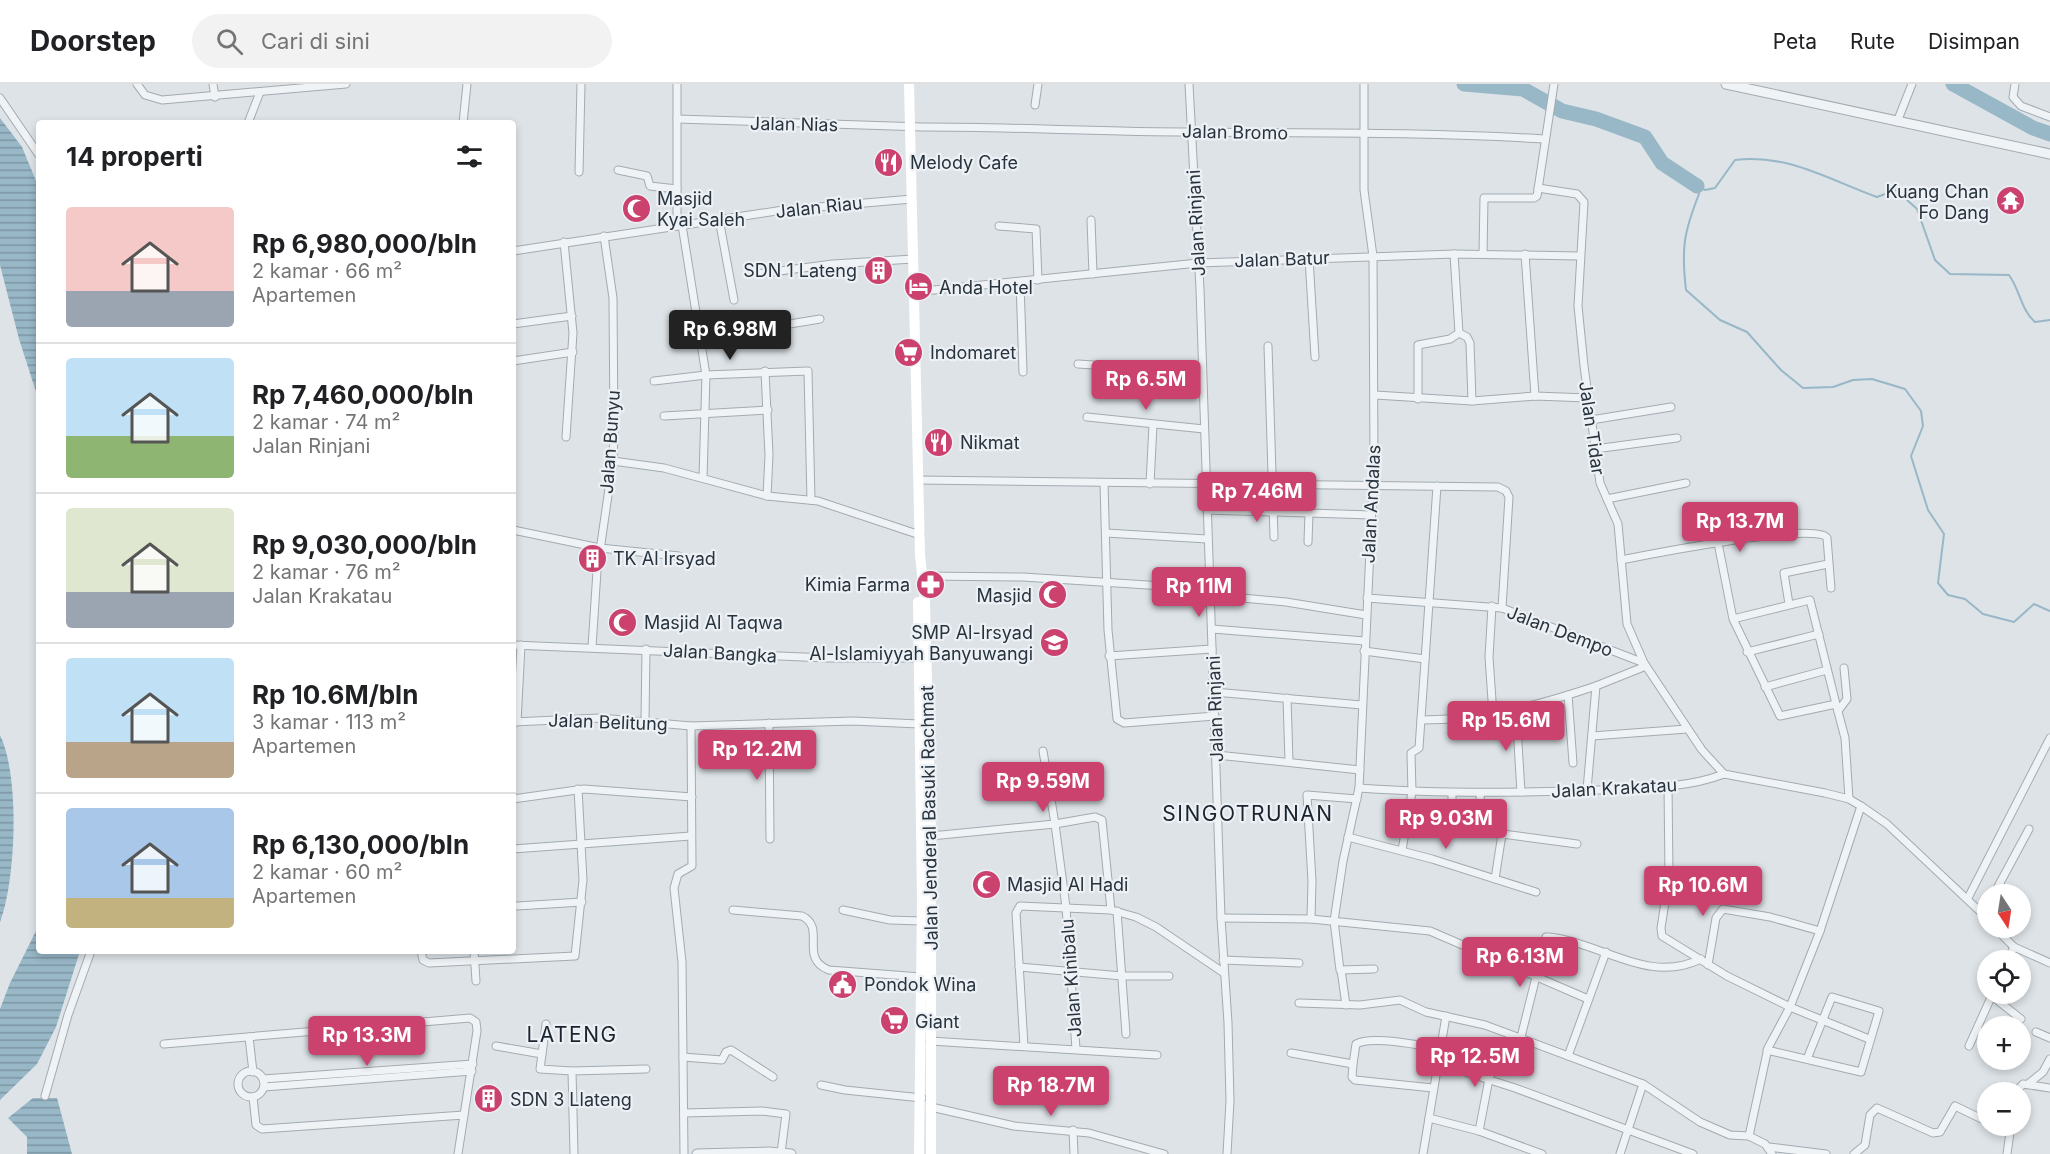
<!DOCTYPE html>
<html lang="id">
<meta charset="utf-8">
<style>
:root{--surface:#fff;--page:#f2f2f2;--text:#202124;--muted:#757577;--line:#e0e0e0;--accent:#cc426f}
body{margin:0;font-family:Inter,sans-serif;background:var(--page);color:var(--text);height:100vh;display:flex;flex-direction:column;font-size:22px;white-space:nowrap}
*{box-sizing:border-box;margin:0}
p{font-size:20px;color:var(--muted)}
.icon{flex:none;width:33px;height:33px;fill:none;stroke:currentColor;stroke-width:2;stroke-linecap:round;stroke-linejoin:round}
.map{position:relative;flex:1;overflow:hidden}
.panel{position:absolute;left:36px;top:36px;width:480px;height:834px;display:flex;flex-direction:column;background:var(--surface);border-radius:6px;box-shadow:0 3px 9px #0003}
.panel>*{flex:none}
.needle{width:39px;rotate:168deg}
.buttons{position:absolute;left:1977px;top:800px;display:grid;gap:12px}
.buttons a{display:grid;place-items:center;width:54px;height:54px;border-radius:50%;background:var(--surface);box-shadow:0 3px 9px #0003;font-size:30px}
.price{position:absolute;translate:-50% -51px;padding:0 14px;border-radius:6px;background:var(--accent);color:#fff;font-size:20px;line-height:39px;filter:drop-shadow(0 2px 3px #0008)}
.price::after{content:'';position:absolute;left:50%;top:36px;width:18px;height:14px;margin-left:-9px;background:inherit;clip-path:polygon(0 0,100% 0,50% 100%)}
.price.active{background:#222;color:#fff}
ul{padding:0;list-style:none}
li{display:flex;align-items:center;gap:18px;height:150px;padding:0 30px}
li+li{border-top:2px solid var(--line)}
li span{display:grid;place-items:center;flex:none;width:168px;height:120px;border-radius:6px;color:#555}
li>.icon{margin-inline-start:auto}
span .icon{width:72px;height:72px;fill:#fffc;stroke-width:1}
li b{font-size:26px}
h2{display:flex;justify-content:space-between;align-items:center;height:72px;padding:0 30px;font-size:26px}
header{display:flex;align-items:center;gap:36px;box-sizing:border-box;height:84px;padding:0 30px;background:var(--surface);border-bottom:2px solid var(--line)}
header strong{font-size:28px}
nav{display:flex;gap:33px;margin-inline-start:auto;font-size:21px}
.search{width:420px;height:54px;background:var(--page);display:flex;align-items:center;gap:15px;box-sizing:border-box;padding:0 21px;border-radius:33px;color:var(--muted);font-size:22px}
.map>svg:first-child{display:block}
.water{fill:url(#water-rules)}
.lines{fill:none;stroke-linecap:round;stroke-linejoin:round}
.stream{stroke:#98b7c7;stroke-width:2}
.river{stroke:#98b7c7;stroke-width:15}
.minor-casing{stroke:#a3abb1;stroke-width:9}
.tertiary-casing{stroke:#a3abb1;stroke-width:11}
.minor{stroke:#f0f3f5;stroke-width:7}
.tertiary{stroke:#f0f3f5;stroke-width:9}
.secondary{stroke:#fff;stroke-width:10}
.labels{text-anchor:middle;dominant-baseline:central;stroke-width:4.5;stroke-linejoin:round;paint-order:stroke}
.street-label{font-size:18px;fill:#27333d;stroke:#edf1f5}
.poi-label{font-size:18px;fill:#27333d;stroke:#edf1f5;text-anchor:start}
.quarter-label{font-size:21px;letter-spacing:1.5px;fill:#19242e;stroke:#edf1f5}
</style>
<header>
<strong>Doorstep</strong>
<div class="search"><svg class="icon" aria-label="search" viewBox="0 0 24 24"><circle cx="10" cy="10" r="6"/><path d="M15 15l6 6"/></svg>Cari di sini</div>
<nav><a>Peta</a><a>Rute</a><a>Disimpan</a></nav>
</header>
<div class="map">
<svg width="2050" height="1070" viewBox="0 0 2050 1070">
<defs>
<pattern id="water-rules" width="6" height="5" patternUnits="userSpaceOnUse" patternTransform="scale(1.5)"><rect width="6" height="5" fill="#98b7c7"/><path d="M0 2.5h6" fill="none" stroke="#7c95a3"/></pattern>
</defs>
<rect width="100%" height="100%" fill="#dde3e7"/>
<g class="water">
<polygon points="0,34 22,63 39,104 39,317 19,255 0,181"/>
<path d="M0 651C20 692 16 796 0 838Z"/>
<polygon points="39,841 39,867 80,867 56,943 37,980 0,1016 0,925 10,899"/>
<polygon points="33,1014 57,1014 72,1070 27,1070 27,1053 8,1034"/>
</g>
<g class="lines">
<g class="stream">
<path d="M1697 102 1699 110C1684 148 1681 164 1686 206L1720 236 1747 248 1781 286 1803 304 1833 303 1853 296 1872 295 1905 305 1921 327 1923 342 1911 372 1928 426 1944 450 1938 499 1948 511 1965 515 1983 530 2014 538 2034 520 2050 527"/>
<path d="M1697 102 1705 106 1715 104 1735 76C1790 70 1827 95 1877 113L1896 106 1917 125 1935 176 1950 190 2009 191C2020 206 2021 226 2035 238L2050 236"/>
</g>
<g class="river">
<polyline points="1464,0 1523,5 1562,27 1596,35 1645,53 1662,79 1697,102"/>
<polyline points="1953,0 2033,44 2050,50"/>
</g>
<defs>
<g id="minor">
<polyline points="137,0 145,11 162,16 346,0"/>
<polyline points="213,0 215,13"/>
<polyline points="677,0 677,142"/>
<polyline points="1189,0 1200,205 1221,834 1228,939 1230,1017 1227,1070"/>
<polyline points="1364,0 1364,106 1373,172 1374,379 1359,704 1343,777 1334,837 1340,886 1374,885"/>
<polyline points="2015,0 2013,13 2021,22 2050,33"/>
<polyline points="0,14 39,71"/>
<polyline points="1035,21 1038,0"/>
<polyline points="677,35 923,43"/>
<polyline points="1897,38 1912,0"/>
<polyline points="248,39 260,8"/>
<polyline points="463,39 467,0"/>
<path d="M925 43C1015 43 1104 48 1194 48 1311 49 1428 48 1544 55"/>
<polyline points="618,86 647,92 650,102 677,105"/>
<polyline points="579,88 581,0"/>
<polyline points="1538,104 1577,110 1584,118 1578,222 1584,282 1600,399 1618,440 1627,540 1644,579 1702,666 1724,690"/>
<polyline points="719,135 734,216"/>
<polyline points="1091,136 1093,190"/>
<polyline points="682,141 706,291 703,394"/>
<polyline points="999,142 1036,145 1038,196"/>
<polyline points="564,158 573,249 566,353"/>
<polyline points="513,167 783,126 912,115"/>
<polyline points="1454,170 1459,249 1467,253 1470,259 1472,317"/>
<polyline points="1483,170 1484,114 1534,114 1537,112 1554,0"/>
<polyline points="1525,170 1535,312"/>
<polyline points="1309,174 1315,273"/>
<polyline points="757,190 833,180 913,175"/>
<polyline points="1020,198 1023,288"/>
<polyline points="914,208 1198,179 1454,170 1580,172"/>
<polyline points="513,240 572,232"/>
<polyline points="700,255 820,235"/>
<polyline points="1268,262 1274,453"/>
<polyline points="513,277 573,268"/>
<polyline points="1078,280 1202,288"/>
<polyline points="765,287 769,371 767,412"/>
<polyline points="654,297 706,291 808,287 811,416"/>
<polyline points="1375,311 1472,317 1535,312 1588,314"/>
<polyline points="1418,315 1418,261 1450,255 1459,249"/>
<polyline points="664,332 768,326"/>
<polyline points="1087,333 1204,345"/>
<polyline points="1591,336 1671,323"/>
<polyline points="1595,365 1677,354"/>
<polyline points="613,377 664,384 767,412 818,417 920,451"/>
<polyline points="918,396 1498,403 1506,407 1509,413 1502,524"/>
<polyline points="1104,399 1108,546 1117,635 1124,639 1215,632"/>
<polyline points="1308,399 1309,429 1371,431"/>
<polyline points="1150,400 1153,341"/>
<polyline points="1607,415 1686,399"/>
<polyline points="1207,426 1309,429 1308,458"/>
<polyline points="513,446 600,464 679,472"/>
<polyline points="1106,449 1207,455"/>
<polyline points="1718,459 1733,535 1780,632 1836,620 1810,516 1733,535"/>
<path d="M1621 476C1646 471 1818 437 1827 454L1831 504"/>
<polyline points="924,492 1023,493 1210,505"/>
<polyline points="1210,511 1286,518 1366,531"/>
<polyline points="1367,514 1502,524 1644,579"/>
<polyline points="1789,520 1784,489 1828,480"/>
<polyline points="1492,522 1489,573 1493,631"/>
<polyline points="1212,545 1365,557"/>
<polyline points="513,561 827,574 921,574"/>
<polyline points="592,563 597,487 613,377 614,350 613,214 604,152"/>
<polyline points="1364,567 1425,575"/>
<polyline points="1747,568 1819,550"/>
<polyline points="1109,572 1212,565"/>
<polyline points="1765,603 1827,586"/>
<polyline points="1214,608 1362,621"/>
<polyline points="1568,611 1573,679"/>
<polyline points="1287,614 1289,677"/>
<polyline points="1836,620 1845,654 1849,715"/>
<polyline points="1516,627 1521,708"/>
<polyline points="1838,627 1847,615 1844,584"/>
<path d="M1421 636C1484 636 1536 622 1596 602"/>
<polyline points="645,637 646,565"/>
<polyline points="513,638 600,634 691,642 853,637 919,640"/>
<polyline points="517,638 521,561"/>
<polyline points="769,639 770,755"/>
<polyline points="1592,652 1687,645"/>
<polyline points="1043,667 1055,740 1095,733 1102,736 1111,826"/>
<polyline points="1217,671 1360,686"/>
<polyline points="1724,690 1825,709 1849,715 1861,722 1887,740 1988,835"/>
<polyline points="1668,701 1669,792 1661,844 1662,852 1727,892 1790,923 1869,955"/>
<path d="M1359 704C1439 710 1518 709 1597 706 1639 704 1685 705 1724 690"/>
<polyline points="1587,706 1596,602 1646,582"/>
<polyline points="1452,709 1452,740 1458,744 1577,760"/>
<polyline points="1480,709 1482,747"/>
<polyline points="513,715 584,705 692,713"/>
<polyline points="931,752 1055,740 1066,823 1076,965"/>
<polyline points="1348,753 1432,775 1536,808"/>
<polyline points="513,765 691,752"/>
<polyline points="1402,766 1412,708 1411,669 1419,664 1437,402"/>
<polyline points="1495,795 1502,750"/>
<polyline points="1994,810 2029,745"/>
<polyline points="1968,814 2050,654"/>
<polyline points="517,822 582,818"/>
<path d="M733 826 802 832C827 844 798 874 829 886L921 893"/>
<polyline points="843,826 890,836 922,837"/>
<polyline points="1117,827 1126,950"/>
<polyline points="1221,834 1311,835 1430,847 1588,915"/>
<polyline points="1311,835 1312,797 1307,711 1357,715"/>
<polyline points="1994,843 2014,863 2050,879"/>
<polyline points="421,867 423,876 429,879 575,872 583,796 578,705"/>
<polyline points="474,867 476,897"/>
<polyline points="1223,876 1299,879"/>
<polyline points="2008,876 2014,863"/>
<polyline points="1708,881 1716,834 1723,825 1770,833 1820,847"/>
<polyline points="1019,883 1122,892 1169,892"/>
<polyline points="1341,886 1346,921"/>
<polyline points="1992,912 2021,935"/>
<polyline points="1299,919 1360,921 1400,916 1426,928 1485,941 1643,1000 1700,1038 1730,1051 1749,1052 1765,1060 1772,1070"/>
<polyline points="546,940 540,985 572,987"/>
<polyline points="1977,946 1988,953"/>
<polyline points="2036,948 2050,954"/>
<polyline points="249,953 253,988"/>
<path d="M1521 953 1546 853C1556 852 1567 857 1577 859 1620 872 1657 896 1701 875"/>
<polyline points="930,957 1157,971"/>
<polyline points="164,960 470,934 476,938 477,947 458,1070"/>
<polyline points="496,962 542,970"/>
<polyline points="1024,962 1016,829 1020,822 1111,826 1136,833 1156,843 1224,889"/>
<polyline points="1969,962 1993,909"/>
<polyline points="1767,966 1861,988 1879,927 1832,913 1807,975"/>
<polyline points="1291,969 1353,980 1352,993 1355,996 1433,1004"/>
<polyline points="1568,972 1606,868"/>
<polyline points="683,973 722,976 726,968 731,966 773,993"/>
<polyline points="1437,979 1515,1004 1693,1070"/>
<path d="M1353 980 1356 960C1372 951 1420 962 1440 964"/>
<circle cx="251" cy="1000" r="13"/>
<polyline points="263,995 473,980"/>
<polyline points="2028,1000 2043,988 2050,975"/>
<polyline points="821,1001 845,1006 922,1014"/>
<polyline points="264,1003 472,987"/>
<polyline points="2016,1008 2023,1000 2050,1004"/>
<polyline points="45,1012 68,931 91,867"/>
<polyline points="253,1013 256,1041 262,1045 464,1031"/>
<polyline points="931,1023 1014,1042 1089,1049 1164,1070"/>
<polyline points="685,1029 762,1027 786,1030 781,1069"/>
<polyline points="1429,1034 1479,1047 1542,1070"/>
<polyline points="1997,1041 2010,1043"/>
<polyline points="1073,1046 1074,1070"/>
<polyline points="1479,1047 1489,995 1497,969"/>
<polyline points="1749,1052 1768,964 1790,923 1820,847 1861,722"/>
<polyline points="1769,1063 1826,1070"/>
<polyline points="574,1070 572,987 646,985"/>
<polyline points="684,1070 682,878 674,804 678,790 692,782 691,642"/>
<polyline points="1423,1070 1446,932"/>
<polyline points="1620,1070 1643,1000"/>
<polyline points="1854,1070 1865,1061 1870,1031 1877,1024 1933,1049 1940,1048 1955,1022 1988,1038"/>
<polyline points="2007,1070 2011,1041"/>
</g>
<g id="tertiary">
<polyline points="1726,0 2050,70"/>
<polyline points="697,1070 769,1068 791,1070"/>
</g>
</defs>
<use href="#minor" class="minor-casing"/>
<use href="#tertiary" class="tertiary-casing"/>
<use href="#minor" class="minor"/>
<use href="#tertiary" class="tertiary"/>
<g class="secondary">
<polyline points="909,0 920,471 925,518 931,752 931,1070"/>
<polyline points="918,518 922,818 919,1070"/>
</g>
</g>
<defs>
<symbol id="restaurant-disc" viewBox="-11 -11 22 22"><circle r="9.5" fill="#cc426f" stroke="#edf1f5"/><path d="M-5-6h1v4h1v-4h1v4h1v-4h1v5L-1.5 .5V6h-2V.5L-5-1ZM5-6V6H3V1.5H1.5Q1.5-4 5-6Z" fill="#fff"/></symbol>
<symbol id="temple-disc" viewBox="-11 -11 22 22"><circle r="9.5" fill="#cc426f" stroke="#edf1f5"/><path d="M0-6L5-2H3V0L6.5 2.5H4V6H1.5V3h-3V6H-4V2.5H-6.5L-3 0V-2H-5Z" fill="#fff"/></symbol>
<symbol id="mosque-disc" viewBox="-11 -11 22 22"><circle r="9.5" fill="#cc426f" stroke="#edf1f5"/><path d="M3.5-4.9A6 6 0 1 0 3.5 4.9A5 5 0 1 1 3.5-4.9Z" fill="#fff"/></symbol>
<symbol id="building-disc" viewBox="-11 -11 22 22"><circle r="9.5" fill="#cc426f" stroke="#edf1f5"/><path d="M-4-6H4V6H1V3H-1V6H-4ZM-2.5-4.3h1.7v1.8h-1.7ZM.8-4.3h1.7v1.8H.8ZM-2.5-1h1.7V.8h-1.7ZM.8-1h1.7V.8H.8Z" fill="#fff"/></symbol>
<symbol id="hotel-disc" viewBox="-11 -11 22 22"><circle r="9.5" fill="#cc426f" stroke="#edf1f5"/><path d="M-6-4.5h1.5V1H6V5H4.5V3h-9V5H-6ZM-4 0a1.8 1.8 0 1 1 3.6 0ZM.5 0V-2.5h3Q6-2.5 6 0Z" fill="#fff"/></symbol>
<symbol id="supermarket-disc" viewBox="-11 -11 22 22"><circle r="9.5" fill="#cc426f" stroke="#edf1f5"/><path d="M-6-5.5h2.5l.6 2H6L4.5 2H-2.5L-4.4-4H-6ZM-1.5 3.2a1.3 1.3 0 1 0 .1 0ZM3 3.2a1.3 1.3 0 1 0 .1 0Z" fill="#fff"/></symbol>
<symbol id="pharmacy-disc" viewBox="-11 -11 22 22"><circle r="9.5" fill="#cc426f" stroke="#edf1f5"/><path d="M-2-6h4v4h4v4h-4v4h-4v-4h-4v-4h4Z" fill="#fff"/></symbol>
<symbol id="school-disc" viewBox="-11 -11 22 22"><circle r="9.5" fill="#cc426f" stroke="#edf1f5"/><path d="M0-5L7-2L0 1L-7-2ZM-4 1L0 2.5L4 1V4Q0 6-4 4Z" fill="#fff"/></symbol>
<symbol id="civic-disc" viewBox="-11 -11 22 22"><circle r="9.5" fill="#cc426f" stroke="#edf1f5"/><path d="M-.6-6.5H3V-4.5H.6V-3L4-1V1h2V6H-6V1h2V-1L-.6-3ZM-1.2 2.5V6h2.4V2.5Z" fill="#fff"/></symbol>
</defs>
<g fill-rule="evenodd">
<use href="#restaurant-disc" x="872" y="62" width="33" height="33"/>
<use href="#temple-disc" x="1994" y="100" width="33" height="33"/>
<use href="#mosque-disc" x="620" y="108" width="33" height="33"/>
<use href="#building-disc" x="862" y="170" width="33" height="33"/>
<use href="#hotel-disc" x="902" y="186" width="33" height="33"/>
<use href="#supermarket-disc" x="892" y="252" width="33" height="33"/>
<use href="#restaurant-disc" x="922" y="342" width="33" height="33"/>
<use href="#building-disc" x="576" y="458" width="33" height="33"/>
<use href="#pharmacy-disc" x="914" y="484" width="33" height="33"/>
<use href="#mosque-disc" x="1036" y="494" width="33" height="33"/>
<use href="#mosque-disc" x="606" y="522" width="33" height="33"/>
<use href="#school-disc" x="1038" y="542" width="33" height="33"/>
<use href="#mosque-disc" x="970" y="784" width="33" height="33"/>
<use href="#civic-disc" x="826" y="884" width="33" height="33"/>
<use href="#supermarket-disc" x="878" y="920" width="33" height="33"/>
<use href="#building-disc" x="472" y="998" width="33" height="33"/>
</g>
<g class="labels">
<g class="street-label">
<text transform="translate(794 40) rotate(1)">Jalan Nias</text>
<text transform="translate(1235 48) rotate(1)">Jalan Bromo</text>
<text transform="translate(819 123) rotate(-6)">Jalan Riau</text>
<text transform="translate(1196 139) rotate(-93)">Jalan Rinjani</text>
<text transform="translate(1282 175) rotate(-2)">Jalan Batur</text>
<text transform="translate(1592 344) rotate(82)">Jalan Tidar</text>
<text transform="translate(610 358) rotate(-86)">Jalan Bunyu</text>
<text transform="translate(1371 420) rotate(-87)">Jalan Andalas</text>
<text transform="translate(1560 547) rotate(21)">Jalan Dempo</text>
<text transform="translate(720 569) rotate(3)">Jalan Bangka</text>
<text transform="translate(1215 625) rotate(-92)">Jalan Rinjani</text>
<text transform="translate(608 638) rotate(2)">Jalan Belitung</text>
<text transform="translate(1614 704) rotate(-3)">Jalan Krakatau</text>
<text transform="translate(929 734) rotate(-91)">Jalan Jenderal Basuki Rachmat</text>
<text transform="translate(1071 894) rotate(-94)">Jalan Kinibalu</text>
</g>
<g class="poi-label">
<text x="910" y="78">Melody Cafe</text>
<text x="1989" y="107" text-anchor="end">Kuang Chan<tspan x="1989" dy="21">Fo Dang</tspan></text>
<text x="657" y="114">Masjid<tspan x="657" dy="21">Kyai Saleh</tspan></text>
<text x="857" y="186" text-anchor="end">SDN 1 Lateng</text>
<text x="939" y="203">Anda Hotel</text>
<text x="930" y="268">Indomaret</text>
<text x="960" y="358">Nikmat</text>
<text x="613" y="474">TK Al Irsyad</text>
<text x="910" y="500" text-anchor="end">Kimia Farma</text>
<text x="1032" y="511" text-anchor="end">Masjid</text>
<text x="644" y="538">Masjid Al Taqwa</text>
<text x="1033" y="548" text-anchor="end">SMP Al-Irsyad<tspan x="1033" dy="21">Al-Islamiyyah Banyuwangi</tspan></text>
<text x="1007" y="800">Masjid Al Hadi</text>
<text x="864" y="900">Pondok Wina</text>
<text x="915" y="937">Giant</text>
<text x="510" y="1015">SDN 3 Llateng</text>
</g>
<g class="quarter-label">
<text x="1248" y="729">SINGOTRUNAN</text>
<text x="572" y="950">LATENG</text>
</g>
</g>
</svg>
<div class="buttons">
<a><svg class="needle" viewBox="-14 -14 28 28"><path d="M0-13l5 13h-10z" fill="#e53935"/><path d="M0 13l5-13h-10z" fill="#757577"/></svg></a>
<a><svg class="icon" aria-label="locate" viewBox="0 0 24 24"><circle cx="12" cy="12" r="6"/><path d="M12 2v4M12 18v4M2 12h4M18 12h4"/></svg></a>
<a>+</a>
<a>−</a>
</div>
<b class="price active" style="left:730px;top:277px">Rp 6.98M</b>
<b class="price" style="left:1146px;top:327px">Rp 6.5M</b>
<b class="price" style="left:1257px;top:439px">Rp 7.46M</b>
<b class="price" style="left:1740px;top:469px">Rp 13.7M</b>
<b class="price" style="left:1199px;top:534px">Rp 11M</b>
<b class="price" style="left:1506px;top:668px">Rp 15.6M</b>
<b class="price" style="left:757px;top:697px">Rp 12.2M</b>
<b class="price" style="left:1043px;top:729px">Rp 9.59M</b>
<b class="price" style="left:1446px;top:766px">Rp 9.03M</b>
<b class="price" style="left:1703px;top:833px">Rp 10.6M</b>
<b class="price" style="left:1520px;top:904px">Rp 6.13M</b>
<b class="price" style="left:367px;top:983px">Rp 13.3M</b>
<b class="price" style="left:1475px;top:1004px">Rp 12.5M</b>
<b class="price" style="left:1051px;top:1033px">Rp 18.7M</b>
<section class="panel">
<h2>14 properti<svg class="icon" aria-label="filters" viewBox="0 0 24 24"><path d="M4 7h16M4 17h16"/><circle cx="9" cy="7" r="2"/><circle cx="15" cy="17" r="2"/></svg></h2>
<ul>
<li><span style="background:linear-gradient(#f6c9c9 70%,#9aa5b1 0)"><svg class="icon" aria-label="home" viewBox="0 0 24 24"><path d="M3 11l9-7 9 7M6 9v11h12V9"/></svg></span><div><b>Rp 6,980,000/bln</b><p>2 kamar · 66 m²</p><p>Apartemen</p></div></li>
<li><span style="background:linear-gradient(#bfe0f5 65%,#8fb573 0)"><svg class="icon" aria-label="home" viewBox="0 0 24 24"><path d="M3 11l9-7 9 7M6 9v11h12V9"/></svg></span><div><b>Rp 7,460,000/bln</b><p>2 kamar · 74 m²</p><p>Jalan Rinjani</p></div></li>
<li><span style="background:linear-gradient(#dfe7d0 70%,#9aa5b1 0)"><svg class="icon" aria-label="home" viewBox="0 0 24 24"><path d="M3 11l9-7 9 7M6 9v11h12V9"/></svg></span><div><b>Rp 9,030,000/bln</b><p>2 kamar · 76 m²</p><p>Jalan Krakatau</p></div></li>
<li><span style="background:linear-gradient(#bfe0f5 70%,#b9a48a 0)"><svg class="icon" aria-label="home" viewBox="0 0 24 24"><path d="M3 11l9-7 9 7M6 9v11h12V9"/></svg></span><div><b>Rp 10.6M/bln</b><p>3 kamar · 113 m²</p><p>Apartemen</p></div></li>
<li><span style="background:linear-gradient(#a9c7e8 75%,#c2b280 0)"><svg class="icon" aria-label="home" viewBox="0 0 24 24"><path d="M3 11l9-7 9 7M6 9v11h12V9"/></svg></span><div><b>Rp 6,130,000/bln</b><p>2 kamar · 60 m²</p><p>Apartemen</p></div></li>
</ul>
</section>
</div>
